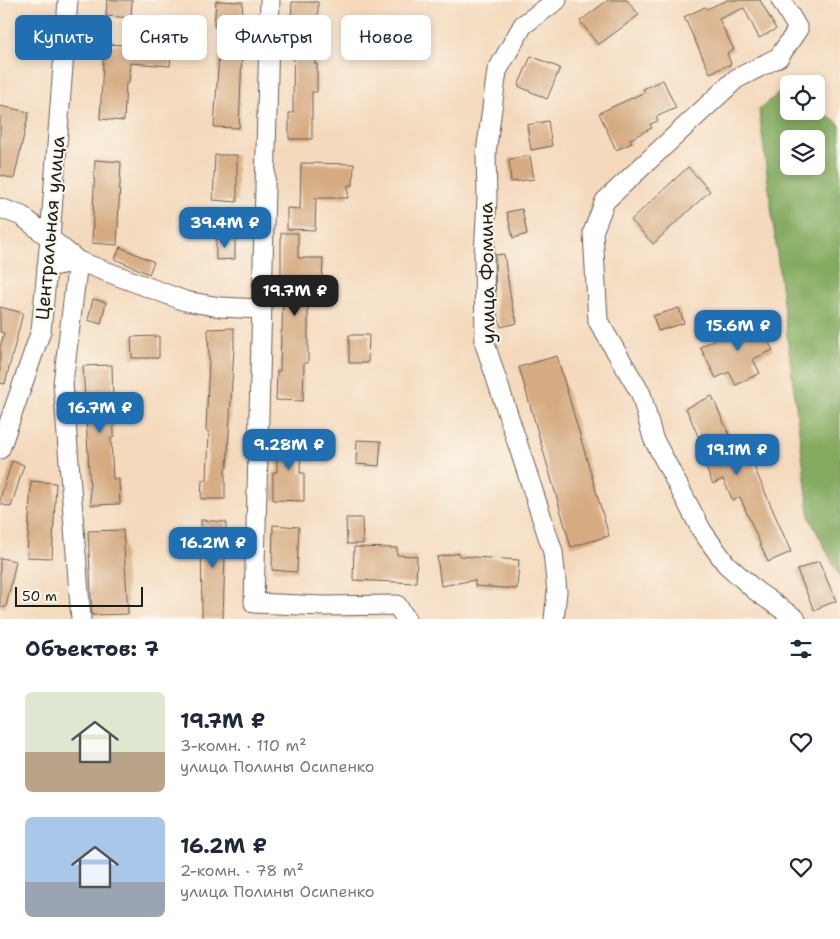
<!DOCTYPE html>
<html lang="ru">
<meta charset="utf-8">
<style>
:root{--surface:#fff;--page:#f6f6f7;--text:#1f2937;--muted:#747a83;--accent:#1f6fb2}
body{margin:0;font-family:"Shantell Sans",sans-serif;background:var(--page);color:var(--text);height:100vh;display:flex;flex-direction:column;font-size:19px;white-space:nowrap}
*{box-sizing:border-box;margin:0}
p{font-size:16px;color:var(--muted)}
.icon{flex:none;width:28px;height:28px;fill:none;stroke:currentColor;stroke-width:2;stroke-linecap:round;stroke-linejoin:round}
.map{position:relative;height:619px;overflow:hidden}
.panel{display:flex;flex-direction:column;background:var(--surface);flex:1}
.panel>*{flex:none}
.guide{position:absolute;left:15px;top:15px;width:500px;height:45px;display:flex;gap:10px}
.tools{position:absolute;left:780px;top:75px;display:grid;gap:10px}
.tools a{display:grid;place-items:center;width:45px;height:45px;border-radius:8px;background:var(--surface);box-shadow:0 2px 8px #0003;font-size:25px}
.scale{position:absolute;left:15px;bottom:12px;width:128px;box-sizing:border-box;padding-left:5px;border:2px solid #1c1c1c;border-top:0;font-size:14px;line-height:18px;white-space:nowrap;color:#1c1c1c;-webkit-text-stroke:4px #fbf7ec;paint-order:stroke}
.price{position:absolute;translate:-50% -42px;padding:0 11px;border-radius:10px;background:var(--accent);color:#fff;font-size:16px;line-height:32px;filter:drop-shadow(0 1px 2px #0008)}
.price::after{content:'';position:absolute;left:50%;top:30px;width:15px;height:11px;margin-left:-8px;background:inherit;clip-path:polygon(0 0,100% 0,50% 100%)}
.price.on{background:#222;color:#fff}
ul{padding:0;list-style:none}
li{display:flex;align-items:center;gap:15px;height:125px;padding:0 25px}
li span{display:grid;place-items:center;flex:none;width:140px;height:100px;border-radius:8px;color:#555}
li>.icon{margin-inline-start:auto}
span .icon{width:60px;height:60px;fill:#fffc;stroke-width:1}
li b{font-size:21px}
h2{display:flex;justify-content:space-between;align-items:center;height:60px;padding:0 25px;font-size:21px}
.pill{padding:0 18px;border-radius:8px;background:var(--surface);box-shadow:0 2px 8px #0003;font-size:18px;line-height:45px}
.pill.on{background:var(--accent);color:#fff}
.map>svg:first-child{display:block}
.forest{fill:#84ab61;stroke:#50643e;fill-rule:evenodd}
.building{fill:#d6ab82}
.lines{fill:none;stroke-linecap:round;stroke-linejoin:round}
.minor-casing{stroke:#685e54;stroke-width:21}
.minor{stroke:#fff;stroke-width:19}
.labels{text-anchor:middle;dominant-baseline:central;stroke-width:4;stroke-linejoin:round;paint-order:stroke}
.street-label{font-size:19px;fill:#1c1c1c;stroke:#fbf7ec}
</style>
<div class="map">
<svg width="840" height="619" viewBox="0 0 840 619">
<rect width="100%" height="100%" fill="#fbf7ec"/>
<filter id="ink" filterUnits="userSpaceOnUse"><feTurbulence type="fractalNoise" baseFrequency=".02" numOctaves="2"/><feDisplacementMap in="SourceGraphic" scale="10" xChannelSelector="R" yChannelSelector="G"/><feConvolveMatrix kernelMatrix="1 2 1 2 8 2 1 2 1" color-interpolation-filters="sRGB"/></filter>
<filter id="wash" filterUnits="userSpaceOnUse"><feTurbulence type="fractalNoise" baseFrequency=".0096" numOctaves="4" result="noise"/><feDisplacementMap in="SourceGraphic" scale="20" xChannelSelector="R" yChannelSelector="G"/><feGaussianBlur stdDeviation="1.12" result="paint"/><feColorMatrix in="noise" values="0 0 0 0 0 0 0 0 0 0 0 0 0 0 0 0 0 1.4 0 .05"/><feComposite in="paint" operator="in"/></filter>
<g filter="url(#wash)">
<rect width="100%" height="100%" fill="#f4d9bc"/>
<path class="forest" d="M788 85 789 111H816V107L840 125V577L810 519 759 110ZM789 139H816V166H789Z"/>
<g id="blocks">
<g class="building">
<polygon points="107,0 132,0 131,18 106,16"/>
<polygon points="608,0 627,0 639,15 598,45 580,21"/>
<polygon points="727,0 760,0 776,29 759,38 744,8 719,19 734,50 727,53 731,64 710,73 684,17 705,7 707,9"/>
<polygon points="216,1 243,2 241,29 214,27"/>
<polygon points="292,2 318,2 318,19 316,19 315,64 317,64 317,92 312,92 312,139 289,139 289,113 293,113 294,18 291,18"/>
<polygon points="146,41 172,42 170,66 130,63 129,83 126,83 124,121 100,119 104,44 146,46"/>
<polygon points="219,54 242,55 239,128 214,127"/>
<polygon points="531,56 560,68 547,99 518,86"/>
<polygon points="663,80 676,108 656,117 658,121 650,124 652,128 630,139 632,143 616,150 599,113 645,92 643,89"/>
<polygon points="0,106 29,112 14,179 0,175"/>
<polygon points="548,121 552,146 531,150 527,125"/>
<polygon points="215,155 237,155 237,202 213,200"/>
<polygon points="530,156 534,179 511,182 509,159"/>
<polygon points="95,160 121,162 117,245 92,243"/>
<polygon points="301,163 354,164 353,185 348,185 348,198 316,198 315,230 287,229 287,208 300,209"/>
<polygon points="688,167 710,191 653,244 631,220"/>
<polygon points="522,209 527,234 513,238 507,212"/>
<polygon points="281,233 298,233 298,258 323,258 322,283 308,283 308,363 304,363 303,401 276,400 277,371 280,371 281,331 282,331 283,282 281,282"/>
<polygon points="216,239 235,239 235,259 216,260"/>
<polygon points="120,247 154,262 149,274 115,259"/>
<polygon points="504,254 511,300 517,323 501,327 496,308 495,255"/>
<polygon points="93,299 106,302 101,324 88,320"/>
<polygon points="0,307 23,313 5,384 0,383 0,348 4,333 0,332"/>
<polygon points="679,308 684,323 658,331 653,316"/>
<polygon points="757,319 773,350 753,359 760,373 736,385 729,372 716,378 700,347"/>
<polygon points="234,328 234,348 227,468 225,468 225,499 201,499 202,480 207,480 209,432 206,431 209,359 208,329"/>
<polygon points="349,335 369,335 368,363 349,363"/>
<polygon points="159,336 159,358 132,358 131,337"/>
<polygon points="557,356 609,536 571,547 519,367"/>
<polygon points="112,365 114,437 111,438 113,479 119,479 120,504 91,505 83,366"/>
<polygon points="712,396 743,466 752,462 791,552 768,562 740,497 733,501 723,479 713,484 696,446 701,443 686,408"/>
<polygon points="277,438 301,438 300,473 304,473 304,501 273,500 273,472 277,472"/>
<polygon points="357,440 381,441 379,466 356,464"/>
<polygon points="12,461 24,465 11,507 0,504 0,499"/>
<polygon points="31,481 56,483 52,558 27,557"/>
<polygon points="346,518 362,518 363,544 347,544"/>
<polygon points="201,520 226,522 223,619 202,619"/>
<polygon points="273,525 299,527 297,572 272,570"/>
<polygon points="123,530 128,614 92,615 88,531"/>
<polygon points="354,547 397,548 397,555 417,556 416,583 353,580"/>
<polygon points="459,553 459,556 519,560 517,589 475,586 475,580 441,586 437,557"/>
<polygon points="0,558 16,561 6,607 0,607"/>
<polygon points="819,561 836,601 814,610 797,570"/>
</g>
</g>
</g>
<g filter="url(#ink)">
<use href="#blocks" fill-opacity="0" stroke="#685e54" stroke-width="1"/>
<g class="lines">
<defs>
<g id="minor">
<polyline points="270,0 254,603 323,606 397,605 406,619"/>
<polyline points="781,0 798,29 779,57 736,79 605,201 593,232 598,321 641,394 653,438 702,531 726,564 756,591 796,619"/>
<polyline points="0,208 22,216 78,261 185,301 220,307 261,309"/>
<polyline points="47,267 78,261 63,383 81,619"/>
<polyline points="0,449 41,331 50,238 68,0"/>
<polyline points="554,619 557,592 553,552 485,344 484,255 487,198 486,153 497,71 523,25 557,0"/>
</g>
</defs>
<use href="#minor" class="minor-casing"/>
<use href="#minor" class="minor"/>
</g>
</g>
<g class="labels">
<g class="street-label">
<text transform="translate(50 228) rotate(-85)">Центральная улица</text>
<text transform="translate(487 273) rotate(-91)">улица Фомина</text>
</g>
</g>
</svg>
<div class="tools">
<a><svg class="icon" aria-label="locate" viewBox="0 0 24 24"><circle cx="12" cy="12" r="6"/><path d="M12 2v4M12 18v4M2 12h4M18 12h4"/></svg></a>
<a><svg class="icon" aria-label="layers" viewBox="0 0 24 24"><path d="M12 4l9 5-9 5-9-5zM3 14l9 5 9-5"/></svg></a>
</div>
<div class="scale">50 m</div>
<b class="price" style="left:225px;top:249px">39.4M ₽</b>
<b class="price on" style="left:295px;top:317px">19.7M ₽</b>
<b class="price" style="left:738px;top:352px">15.6M ₽</b>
<b class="price" style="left:100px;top:434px">16.7M ₽</b>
<b class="price" style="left:289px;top:471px">9.28M ₽</b>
<b class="price" style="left:737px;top:476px">19.1M ₽</b>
<b class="price" style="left:213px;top:569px">16.2M ₽</b>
<div class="guide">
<a class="pill on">Купить</a>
<a class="pill">Снять</a>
<a class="pill">Фильтры</a>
<a class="pill">Новое</a>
</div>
</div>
<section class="panel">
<h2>Объектов: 7<svg class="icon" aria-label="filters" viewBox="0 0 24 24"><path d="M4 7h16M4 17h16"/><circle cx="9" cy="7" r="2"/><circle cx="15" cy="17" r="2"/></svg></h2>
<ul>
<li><span style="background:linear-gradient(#dfe7d0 60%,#b9a48a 0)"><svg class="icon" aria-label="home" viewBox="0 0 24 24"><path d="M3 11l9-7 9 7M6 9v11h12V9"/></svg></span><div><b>19.7M ₽</b><p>3-комн. · 110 m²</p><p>улица Полины Осипенко</p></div><svg class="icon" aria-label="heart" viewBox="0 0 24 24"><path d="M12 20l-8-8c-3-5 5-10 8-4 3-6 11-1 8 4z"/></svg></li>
<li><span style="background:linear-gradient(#a9c7e8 65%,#9aa5b1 0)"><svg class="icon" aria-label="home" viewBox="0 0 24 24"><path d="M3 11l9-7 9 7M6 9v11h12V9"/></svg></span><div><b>16.2M ₽</b><p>2-комн. · 78 m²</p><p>улица Полины Осипенко</p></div><svg class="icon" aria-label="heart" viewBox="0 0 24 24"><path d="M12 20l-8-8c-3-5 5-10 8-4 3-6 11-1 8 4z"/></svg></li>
</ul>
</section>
